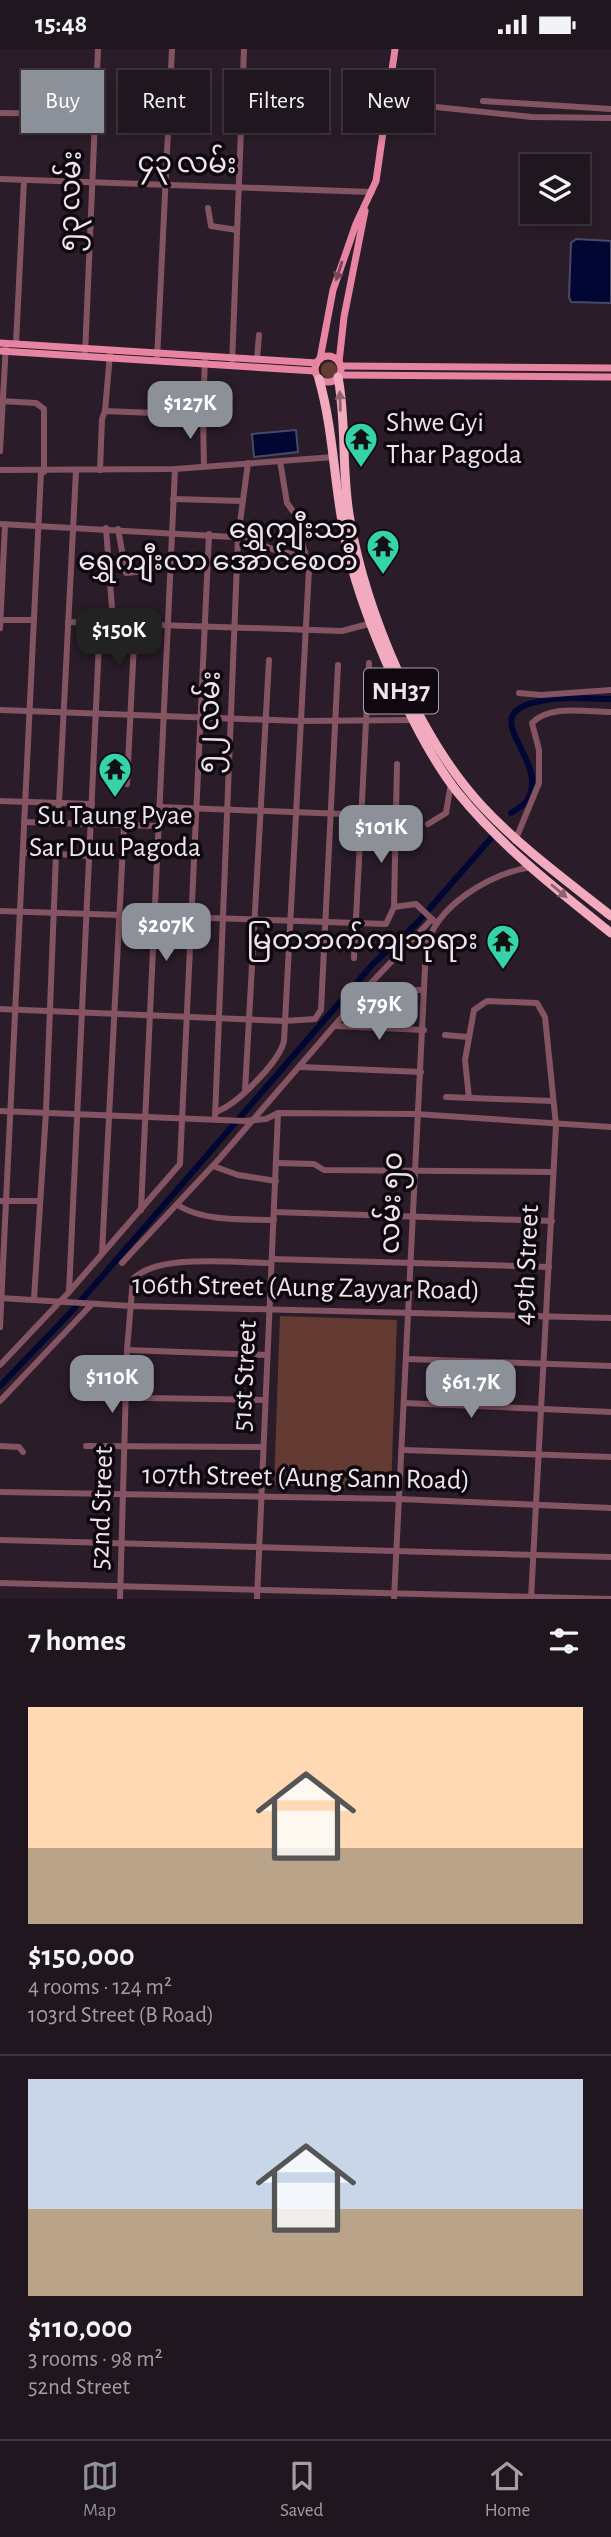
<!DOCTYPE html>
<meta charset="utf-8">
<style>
:root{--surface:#20161f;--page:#2d232c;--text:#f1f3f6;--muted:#a29fa4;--line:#3d353d;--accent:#8c9099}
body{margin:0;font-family:"Alegreya Sans","Noto Sans Myanmar",sans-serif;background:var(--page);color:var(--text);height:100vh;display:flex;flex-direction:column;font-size:26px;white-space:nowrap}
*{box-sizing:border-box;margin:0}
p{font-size:23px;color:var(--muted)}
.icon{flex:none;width:38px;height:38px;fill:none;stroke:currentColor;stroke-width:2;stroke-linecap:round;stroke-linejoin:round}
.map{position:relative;height:1550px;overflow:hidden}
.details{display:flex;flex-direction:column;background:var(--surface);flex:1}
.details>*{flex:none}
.hud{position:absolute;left:21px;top:21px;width:570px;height:63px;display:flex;gap:14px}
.fabs{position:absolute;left:520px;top:105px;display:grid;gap:14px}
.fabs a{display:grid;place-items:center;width:70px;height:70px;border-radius:0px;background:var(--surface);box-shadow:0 4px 10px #0003,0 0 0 2px var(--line);font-size:35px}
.price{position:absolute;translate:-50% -60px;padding:0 16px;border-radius:14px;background:var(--accent);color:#fff;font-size:23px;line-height:46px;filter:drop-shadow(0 2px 4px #0008)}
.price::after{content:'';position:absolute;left:50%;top:42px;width:21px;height:16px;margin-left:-10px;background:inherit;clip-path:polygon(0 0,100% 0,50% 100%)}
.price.active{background:#222;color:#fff}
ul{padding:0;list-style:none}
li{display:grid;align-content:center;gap:14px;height:371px;padding:0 28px}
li+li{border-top:2px solid var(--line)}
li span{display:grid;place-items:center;height:217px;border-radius:0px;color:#555}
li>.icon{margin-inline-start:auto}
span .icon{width:126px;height:126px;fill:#fffc;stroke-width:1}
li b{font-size:30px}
h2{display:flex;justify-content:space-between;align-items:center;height:84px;padding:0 28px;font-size:30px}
.pill{padding:0 24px;border-radius:0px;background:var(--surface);box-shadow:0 4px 10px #0003,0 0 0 2px var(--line);font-size:24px;line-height:63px}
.pill.active{background:var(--accent);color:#fff}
.status{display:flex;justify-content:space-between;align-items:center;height:49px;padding:0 35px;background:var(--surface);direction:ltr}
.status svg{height:19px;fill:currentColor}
.tabs{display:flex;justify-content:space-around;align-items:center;height:98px;border-top:2px solid var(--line);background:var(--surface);font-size:19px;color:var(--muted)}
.tabs a{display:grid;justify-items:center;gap:4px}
.tabs .active{color:var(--accent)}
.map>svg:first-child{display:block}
.green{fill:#633b33}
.water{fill:#010632;stroke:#48496a;stroke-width:2}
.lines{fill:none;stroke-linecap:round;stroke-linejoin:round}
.canal{stroke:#010632;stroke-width:6}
.minor{stroke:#845462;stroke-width:6}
.major{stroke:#e784a2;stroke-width:7}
.highway{stroke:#f2aabe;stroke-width:9}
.oneway{fill:#7b4658}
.oneway2{fill:#8c626f}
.labels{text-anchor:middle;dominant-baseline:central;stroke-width:7;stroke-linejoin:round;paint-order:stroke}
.shield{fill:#0f090f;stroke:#aaa2aa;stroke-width:2}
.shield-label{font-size:26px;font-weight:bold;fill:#ede4ec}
.street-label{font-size:28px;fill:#ede4ec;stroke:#0f090f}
.poi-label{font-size:28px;fill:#ede4ec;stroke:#0f090f;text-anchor:end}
</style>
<div class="status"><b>15:48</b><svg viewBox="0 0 49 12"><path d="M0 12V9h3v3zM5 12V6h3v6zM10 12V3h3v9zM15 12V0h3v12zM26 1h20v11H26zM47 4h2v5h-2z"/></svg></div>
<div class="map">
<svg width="611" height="1550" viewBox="0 0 611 1550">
<rect width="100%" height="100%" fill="#2a1d29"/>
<g class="green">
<circle cx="329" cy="321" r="8"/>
<polygon points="280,1267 397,1271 391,1441 274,1436"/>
</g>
<g class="water">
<polygon points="576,190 611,192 611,254 571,253 569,248 571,194"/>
<polygon points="296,381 298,403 254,408 252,385"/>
</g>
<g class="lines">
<g class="canal">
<path d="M511 764C516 761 525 756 528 750 551 708 467 663 546 651 566 647 590 650 611 650"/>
<polyline points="0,1337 71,1263 373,915 417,874 492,788"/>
</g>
<g class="minor">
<polyline points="483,52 611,60"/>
<polyline points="388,53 532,68 611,69"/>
<polyline points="0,64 95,65"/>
<polyline points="0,130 372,143"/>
<polyline points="208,159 211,177 237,181"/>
<polyline points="16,295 24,131"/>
<polyline points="85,306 98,0"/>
<polyline points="257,310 259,286"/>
<polyline points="157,311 172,0"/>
<polyline points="232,316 244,0"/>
<polyline points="0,352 36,354 44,360 44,423"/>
<polyline points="105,362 110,305"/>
<polyline points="203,366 204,417"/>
<polyline points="0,402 6,295"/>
<polyline points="0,421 175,420 334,408"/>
<polyline points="100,421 102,370 105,362 203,366 205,307"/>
<polyline points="173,450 243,452"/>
<path d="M0 475 250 489C270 499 282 508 305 503"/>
<polyline points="106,479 113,573"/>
<polyline points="118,480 126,524 145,522"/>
<polyline points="0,571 34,571"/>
<polyline points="68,573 342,582 372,574"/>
<polyline points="0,579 5,476"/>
<polyline points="519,644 541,646 611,641"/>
<polyline points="0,661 299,672 417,671"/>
<polyline points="127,735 135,573"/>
<polyline points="0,752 92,755"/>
<polyline points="159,758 396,767"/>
<polyline points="24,773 158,777"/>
<polyline points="58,774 76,422"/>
<polyline points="428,775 446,764 451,734"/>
<path d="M515 792 539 734V701L532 674C550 655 587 663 611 663"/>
<polyline points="23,804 56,805"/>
<polyline points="394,858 416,855 434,872"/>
<polyline points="0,862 386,875 394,858 397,715"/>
<polyline points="354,909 369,614"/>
<polyline points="394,941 423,941"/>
<polyline points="0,960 284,972 315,970 321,961 338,616"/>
<polyline points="336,977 424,981"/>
<polyline points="445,986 468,988"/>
<polyline points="301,1018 421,1023"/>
<polyline points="245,1042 269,611"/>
<polyline points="446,1048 553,1052"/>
<polyline points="469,1049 465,1011 474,961 487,952 537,954 545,968 556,1076 531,1550"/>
<polyline points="0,1062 245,1072 266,1070 278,1064 416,1065 611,1078"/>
<path d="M215 1063C236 1057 279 1013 284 992L309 520 295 465 287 454 280 412"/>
<polyline points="215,1069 238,488 248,414"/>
<polyline points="277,1114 314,1115 324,1121 553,1123"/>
<polyline points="213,1117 238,1126 276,1132"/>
<polyline points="0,1152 40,1152"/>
<path d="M177 1156C206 1173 241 1170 274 1171"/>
<polyline points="141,1161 175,420"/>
<polyline points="274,1163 552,1172"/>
<polyline points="102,1204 124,777"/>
<polyline points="272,1210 549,1218"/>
<polyline points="122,1214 220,1109 373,932 432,870"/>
<polyline points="69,1243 180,1115 209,485"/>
<polyline points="0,1249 131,1257 611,1269"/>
<polyline points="34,1250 46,1063 56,805 90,807"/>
<polyline points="0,1278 41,423"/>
<polyline points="127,1301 266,1306"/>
<polyline points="407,1310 611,1317"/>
<polyline points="0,1316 69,1243 100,572"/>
<polyline points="81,1348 264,1351"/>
<polyline points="0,1352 92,1255"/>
<polyline points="404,1354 611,1363"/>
<polyline points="0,1397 19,1398 23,1403"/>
<polyline points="86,1397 262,1398"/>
<polyline points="402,1401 611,1408"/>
<polyline points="0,1443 399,1450 611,1459"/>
<polyline points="0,1491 611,1508"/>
<polyline points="0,1534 611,1550"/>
<path d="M120 1550 127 1301 133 1230C158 1204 237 1214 271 1214"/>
<polyline points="257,1550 278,1064"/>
<path d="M394 1550 426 899C436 856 490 825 531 818"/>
</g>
<g class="major">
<polyline points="0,294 317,314"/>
<polyline points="0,302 315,322"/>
<circle cx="328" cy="320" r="13"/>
<polyline points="320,310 333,241 356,175 376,132 395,0"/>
<polyline points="339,313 344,268 365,162"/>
<polyline points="341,317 611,319"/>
<polyline points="340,326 611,328"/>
</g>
<g class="highway">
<path d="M338 328C347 375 341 424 350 471 366 563 418 688 482 757 520 798 567 832 611 867"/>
<path d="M319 330C335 386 334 446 348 503 364 570 415 690 458 744 502 798 557 841 611 884"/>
</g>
</g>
<defs><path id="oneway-solid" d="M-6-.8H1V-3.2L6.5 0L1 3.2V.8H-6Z" transform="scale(1.75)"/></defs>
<use class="oneway" href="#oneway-solid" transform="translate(339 222) rotate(108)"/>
<g class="oneway2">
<use href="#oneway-solid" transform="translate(340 352) rotate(-92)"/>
<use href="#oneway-solid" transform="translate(559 842) rotate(40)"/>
</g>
<defs>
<symbol id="temple-pin" viewBox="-11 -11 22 30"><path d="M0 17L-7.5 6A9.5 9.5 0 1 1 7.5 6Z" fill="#34d4a8" stroke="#0f090f"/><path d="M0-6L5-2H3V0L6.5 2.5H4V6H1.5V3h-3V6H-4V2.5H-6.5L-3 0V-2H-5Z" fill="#111"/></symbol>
</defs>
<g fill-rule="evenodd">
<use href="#temple-pin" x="342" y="371" width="38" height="52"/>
<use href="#temple-pin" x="364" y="478" width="38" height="52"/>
<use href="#temple-pin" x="96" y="701" width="38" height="52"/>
<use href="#temple-pin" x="484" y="873" width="38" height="52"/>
</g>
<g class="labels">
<rect class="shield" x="364" y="619.5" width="74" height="45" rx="5"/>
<g class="shield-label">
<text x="401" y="642">NH37</text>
</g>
<g class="street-label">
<text transform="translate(187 115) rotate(1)">၄၃ လမ်း</text>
<text transform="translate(71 152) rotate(-88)">၅၃ လမ်း</text>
<text transform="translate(210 673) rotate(-88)">၅၂ လမ်း</text>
<text transform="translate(392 1154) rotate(-88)">လမ်း ၅၀</text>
<text transform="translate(527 1216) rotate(-87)">49th Street</text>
<text transform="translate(306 1239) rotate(1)">106th Street (Aung Zayyar Road)</text>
<text transform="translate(245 1327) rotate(-87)">51st Street</text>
<text transform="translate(306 1429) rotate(1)">107th Street (Aung Sann Road)</text>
<text transform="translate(102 1459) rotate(-88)">52nd Street</text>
</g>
<g class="poi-label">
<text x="386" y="374" text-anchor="start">Shwe Gyi<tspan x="386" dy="32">Thar Pagoda</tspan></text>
<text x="358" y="481">ရွှေကျီးသာ<tspan x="358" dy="32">ရွှေကျီးလာ အောင်စေတီ</tspan></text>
<text x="115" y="767" text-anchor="middle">Su Taung Pyae<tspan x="115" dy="32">Sar Duu Pagoda</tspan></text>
<text x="478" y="892">မြတဘက်ကျဘုရား</text>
</g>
</g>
</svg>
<div class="fabs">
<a><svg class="icon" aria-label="layers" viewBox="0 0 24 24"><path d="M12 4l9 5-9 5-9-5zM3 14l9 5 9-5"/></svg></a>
</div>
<b class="price" style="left:190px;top:392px">$127K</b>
<b class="price active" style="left:119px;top:619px">$150K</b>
<b class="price" style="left:381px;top:816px">$101K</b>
<b class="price" style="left:166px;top:914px">$207K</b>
<b class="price" style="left:379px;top:993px">$79K</b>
<b class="price" style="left:112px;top:1366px">$110K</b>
<b class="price" style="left:471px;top:1371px">$61.7K</b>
<div class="hud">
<a class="pill active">Buy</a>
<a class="pill">Rent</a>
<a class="pill">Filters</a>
<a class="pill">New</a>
</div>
</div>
<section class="details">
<h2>7 homes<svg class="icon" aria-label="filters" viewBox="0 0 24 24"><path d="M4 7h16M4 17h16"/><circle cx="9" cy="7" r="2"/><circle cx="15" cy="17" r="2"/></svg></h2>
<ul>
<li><span style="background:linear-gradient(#ffd9b3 65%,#b9a48a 0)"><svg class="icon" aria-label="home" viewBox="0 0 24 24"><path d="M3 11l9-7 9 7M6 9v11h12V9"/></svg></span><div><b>$150,000</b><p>4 rooms · 124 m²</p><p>103rd Street (B Road)</p></div></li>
<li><span style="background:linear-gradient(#c9d6e8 60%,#b9a48a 0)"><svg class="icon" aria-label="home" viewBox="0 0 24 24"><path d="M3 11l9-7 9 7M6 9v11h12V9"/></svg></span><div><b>$110,000</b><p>3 rooms · 98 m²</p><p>52nd Street</p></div></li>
</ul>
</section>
<nav class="tabs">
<a class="active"><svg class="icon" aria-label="map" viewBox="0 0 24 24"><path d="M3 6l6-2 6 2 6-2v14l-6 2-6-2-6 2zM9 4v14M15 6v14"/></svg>Map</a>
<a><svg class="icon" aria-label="saved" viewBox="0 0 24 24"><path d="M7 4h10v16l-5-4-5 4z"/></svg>Saved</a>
<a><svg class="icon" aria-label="home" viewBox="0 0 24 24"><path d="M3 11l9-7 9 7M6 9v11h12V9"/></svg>Home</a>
</nav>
